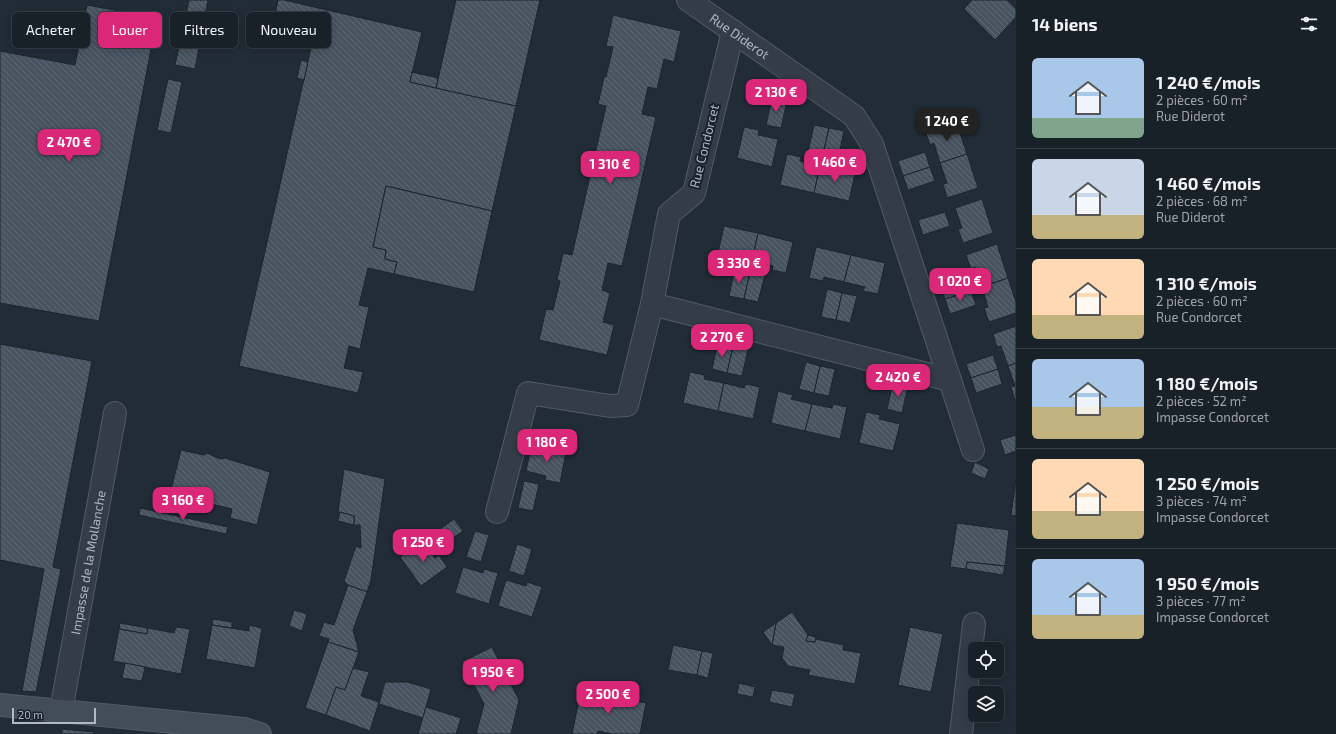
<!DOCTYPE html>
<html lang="fr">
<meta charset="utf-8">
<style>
:root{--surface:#192128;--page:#222930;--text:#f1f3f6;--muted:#9fa3a8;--line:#373e45;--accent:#db2777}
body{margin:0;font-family:"Exo 2",sans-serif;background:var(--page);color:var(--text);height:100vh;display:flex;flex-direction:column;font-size:15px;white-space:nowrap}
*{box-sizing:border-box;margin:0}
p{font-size:13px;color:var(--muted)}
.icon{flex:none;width:22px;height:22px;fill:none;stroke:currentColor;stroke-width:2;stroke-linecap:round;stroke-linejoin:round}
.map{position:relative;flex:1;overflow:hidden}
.sheet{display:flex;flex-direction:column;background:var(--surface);width:320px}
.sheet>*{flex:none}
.guide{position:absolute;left:12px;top:12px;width:380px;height:36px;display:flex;gap:8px}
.tools{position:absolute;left:968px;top:642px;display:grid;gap:8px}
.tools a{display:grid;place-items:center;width:36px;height:36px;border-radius:6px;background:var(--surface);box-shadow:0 2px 10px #0003,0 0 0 1px var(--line);font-size:20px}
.scale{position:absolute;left:12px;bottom:10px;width:84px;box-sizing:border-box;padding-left:4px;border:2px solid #afb8c3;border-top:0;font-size:11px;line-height:14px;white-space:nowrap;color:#afb8c3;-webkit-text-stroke:3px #1a222b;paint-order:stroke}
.price{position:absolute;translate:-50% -34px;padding:0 9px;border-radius:8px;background:var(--accent);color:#fff;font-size:13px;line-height:26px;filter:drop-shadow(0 1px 2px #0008)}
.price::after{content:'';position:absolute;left:50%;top:24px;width:12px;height:9px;margin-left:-6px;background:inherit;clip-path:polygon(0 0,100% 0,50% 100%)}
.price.current{background:#222;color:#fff}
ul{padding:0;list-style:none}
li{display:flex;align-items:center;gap:12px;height:100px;padding:0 16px}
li+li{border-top:1px solid var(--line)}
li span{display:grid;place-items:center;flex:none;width:112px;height:80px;border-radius:6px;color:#555}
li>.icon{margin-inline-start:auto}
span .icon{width:48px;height:48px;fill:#fffc;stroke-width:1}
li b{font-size:17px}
h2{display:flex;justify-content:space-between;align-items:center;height:48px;padding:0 16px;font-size:17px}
.chip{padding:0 14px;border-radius:6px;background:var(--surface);box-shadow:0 2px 10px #0003,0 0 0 1px var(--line);font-size:14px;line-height:36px}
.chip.current{background:var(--accent);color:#fff}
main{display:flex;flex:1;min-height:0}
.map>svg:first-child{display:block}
.building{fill:url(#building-back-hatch);stroke:#1c242d}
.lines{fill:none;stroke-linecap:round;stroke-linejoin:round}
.minor-casing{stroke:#525b64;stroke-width:24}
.secondary-casing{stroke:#525b64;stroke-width:24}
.minor{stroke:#343d47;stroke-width:22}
.secondary{stroke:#434d59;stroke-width:22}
.labels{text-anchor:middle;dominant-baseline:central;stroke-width:4;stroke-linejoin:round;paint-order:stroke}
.street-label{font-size:13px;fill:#afb8c3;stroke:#1a222b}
</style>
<main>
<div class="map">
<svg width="1016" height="734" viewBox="0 0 1016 734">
<defs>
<pattern id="building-back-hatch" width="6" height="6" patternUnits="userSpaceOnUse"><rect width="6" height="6" fill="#475360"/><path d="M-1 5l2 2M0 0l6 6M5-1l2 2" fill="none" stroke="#5f6a75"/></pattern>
</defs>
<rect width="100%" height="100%" fill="#212c36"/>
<g class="building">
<polygon points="189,0 208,0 195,69 175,65"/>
<polygon points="278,0 284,0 422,32 410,82 516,106 492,211 386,186 373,247 386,250 385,259 397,262 394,274 368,268 359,305 369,307 360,349 349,346 344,368 363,372 358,393 239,366 313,39 272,29"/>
<polygon points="456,0 540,0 516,106 436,88"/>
<polygon points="972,0 1007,0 1016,9 1016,17 995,40 964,9"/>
<polygon points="87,5 157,18 99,321 0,303 0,51 75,65"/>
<polygon points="613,15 681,31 674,62 664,59 657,89 648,87 642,114 656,117 622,266 608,263 602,290 610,293 603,322 614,325 607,355 539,340 546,309 553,310 560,281 557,280 563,253 572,255 606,106 598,104 604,77 606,77 613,47 606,46"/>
<polygon points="301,60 308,62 304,80 297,78"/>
<polygon points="412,72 438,78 436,88 410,82"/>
<polygon points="168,79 182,82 171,133 157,130"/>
<polygon points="772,98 787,101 781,128 766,125"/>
<polygon points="956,121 967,154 940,163 934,143 930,145 925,131"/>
<polygon points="814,125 829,128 823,155 808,152"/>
<polygon points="744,127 759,130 758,135 778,139 772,167 737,158"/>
<polygon points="829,128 844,131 838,159 823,155"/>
<polygon points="925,152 930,167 903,176 898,161"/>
<polygon points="787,154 801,157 800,161 820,166 814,193 780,185"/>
<polygon points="967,154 978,188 947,198 943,184 947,183 940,163"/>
<polygon points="820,166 841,171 842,166 856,169 849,201 814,193"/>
<polygon points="930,167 935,181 908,190 903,176"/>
<polygon points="386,186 492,211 474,292 394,274 397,262 385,259 386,250 373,247"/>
<polygon points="982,199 993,233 963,243 958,229 962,228 955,208"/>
<polygon points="945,212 950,226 923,235 918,220"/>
<polygon points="724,226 758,233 752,261 732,257 731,260 717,257"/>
<polygon points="758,233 793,242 786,273 772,270 773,266 752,261"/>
<polygon points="997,244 1008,278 982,287 975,267 971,269 966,255"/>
<polygon points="816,247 851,255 844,282 824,277 823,281 809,278"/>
<polygon points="851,255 885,263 878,294 863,291 865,287 844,282"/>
<polygon points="735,268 750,272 744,299 729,296"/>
<polygon points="750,272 765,275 758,302 744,299"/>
<polygon points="966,276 971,291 945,299 940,285"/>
<polygon points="1008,278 1016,302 1016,313 989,322 984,308 988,307 982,287"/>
<polygon points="827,289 842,293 836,320 821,317"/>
<polygon points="971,291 976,305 950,314 945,299"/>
<polygon points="842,293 857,296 850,323 836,320"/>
<polygon points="1016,326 1016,363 1008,366 1001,346 997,347 993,334"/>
<polygon points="718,342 733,346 727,373 712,369"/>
<polygon points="0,344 92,361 53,567 61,569 36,692 22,691 44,569 0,560"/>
<polygon points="733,346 748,349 742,376 727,373"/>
<polygon points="993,355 998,369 971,378 966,364"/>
<polygon points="806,362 820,366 814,393 799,389"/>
<polygon points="1016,363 1016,401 1015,401 1011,387 1015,386 1008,366"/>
<polygon points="820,366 835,369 829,396 814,393"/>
<polygon points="998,369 1002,384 976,393 971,378"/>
<polygon points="690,372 705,375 704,379 724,383 718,411 683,403"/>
<polygon points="893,382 908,386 902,413 887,409"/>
<polygon points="724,383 744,388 746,384 760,387 753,419 718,411"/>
<polygon points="778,391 793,395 791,399 812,404 805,431 771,423"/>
<polygon points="812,404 832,408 833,404 847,407 840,439 805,431"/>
<polygon points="866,412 880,415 879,419 900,424 893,451 859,443"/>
<polygon points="1016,435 1016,451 1005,455 1000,440"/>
<polygon points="532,444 566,452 560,483 545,480 546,476 526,471"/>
<polygon points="181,450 204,455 207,453 220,459 225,458 270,472 257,525 230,518 232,509 170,494"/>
<polygon points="975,462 989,469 985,479 971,473"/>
<polygon points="344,469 385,479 371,580 367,592 348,585 344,581 356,546 361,548 360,525 354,525 354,516 338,512"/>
<polygon points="1016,479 1016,516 1011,515"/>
<polygon points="524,481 539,484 533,511 518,508"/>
<polygon points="140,508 228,527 226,534 139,515"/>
<polygon points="340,512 354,516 354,525 338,521"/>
<polygon points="454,519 463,531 440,547 432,535"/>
<polygon points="957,523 1009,530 1005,566 967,562 966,569 950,567"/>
<polygon points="475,531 489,535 481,562 466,557"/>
<polygon points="423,541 435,558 439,555 447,567 421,586 400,557"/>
<polygon points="517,544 532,549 524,576 509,571"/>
<polygon points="967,562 1005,566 1003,575 966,569"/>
<polygon points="463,567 483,573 484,569 498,573 489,604 455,593"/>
<polygon points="506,580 526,586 527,582 542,587 532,617 498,606"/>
<polygon points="348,585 367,592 353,630 359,652 328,642 329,639 319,636 324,622 334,625"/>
<polygon points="294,610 307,614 302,631 289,626"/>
<polygon points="792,612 808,635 806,641 815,642 816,639 844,645 843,650 861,653 855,684 808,675 810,670 788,666 782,658 784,647 772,645 776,623"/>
<polygon points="213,619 232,622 232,628 212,625"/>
<polygon points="120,623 148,628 147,634 119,629"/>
<polygon points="776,623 772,645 763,632"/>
<polygon points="212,625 249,631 249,625 262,628 255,668 206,659"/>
<polygon points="176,627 190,629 181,674 113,661 119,629 147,634 148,628 174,633"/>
<polygon points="910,627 943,634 931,692 898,685"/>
<polygon points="808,635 816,637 815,642 806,641"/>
<polygon points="328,642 359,652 345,690 336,687 326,715 305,708"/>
<polygon points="673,645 702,651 697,675 668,670"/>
<polygon points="492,647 519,700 511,734 476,734 484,704 462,662"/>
<polygon points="702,651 713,653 708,678 697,675"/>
<polygon points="125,663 145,667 142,681 122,678"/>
<polygon points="353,668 369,672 361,696 379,702 370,731 326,715 336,687 345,690"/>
<polygon points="385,682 407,682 431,689 423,718 379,704"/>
<polygon points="739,683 755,687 753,697 737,694"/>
<polygon points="581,690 646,703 640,734 612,734 598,731 597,734 572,734"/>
<polygon points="772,690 795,694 792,707 769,702"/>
<polygon points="426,707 461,718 456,734 418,734"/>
<polygon points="62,729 94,732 94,734 62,734"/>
</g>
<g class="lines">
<defs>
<g id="minor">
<path id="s1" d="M688 0 854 116 872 144 973 450"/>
<polyline points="733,31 694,193 669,214 652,304 950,380"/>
<polyline points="497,512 528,393 610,406 627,405 652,304"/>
<path id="s2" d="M61 711 115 413"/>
<polyline points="961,734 974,624"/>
</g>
<polyline id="secondary" points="0,705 244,729 260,734"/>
</defs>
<use href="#minor" class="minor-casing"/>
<use href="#secondary" class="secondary-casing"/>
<use href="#minor" class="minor"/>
<use href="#secondary" class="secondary"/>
</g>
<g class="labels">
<g class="street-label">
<text stroke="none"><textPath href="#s1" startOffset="63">Rue Diderot</textPath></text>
<text transform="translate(704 146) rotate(-76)">Rue Condorcet</text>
<text stroke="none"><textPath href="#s2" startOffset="151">Impasse de la Mollanche</textPath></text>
</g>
</g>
</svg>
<div class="tools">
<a><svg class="icon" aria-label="locate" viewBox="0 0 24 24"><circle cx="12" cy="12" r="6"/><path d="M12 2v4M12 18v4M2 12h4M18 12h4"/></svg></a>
<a><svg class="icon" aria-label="layers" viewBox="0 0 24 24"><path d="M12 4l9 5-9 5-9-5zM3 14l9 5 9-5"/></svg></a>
</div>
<div class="scale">20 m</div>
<b class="price" style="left:776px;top:113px">2 130 €</b>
<b class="price current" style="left:947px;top:142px">1 240 €</b>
<b class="price" style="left:69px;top:163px">2 470 €</b>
<b class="price" style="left:835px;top:183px">1 460 €</b>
<b class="price" style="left:610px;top:185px">1 310 €</b>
<b class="price" style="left:739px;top:284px">3 330 €</b>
<b class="price" style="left:960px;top:302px">1 020 €</b>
<b class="price" style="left:722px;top:358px">2 270 €</b>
<b class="price" style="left:898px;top:398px">2 420 €</b>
<b class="price" style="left:547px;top:463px">1 180 €</b>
<b class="price" style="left:183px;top:521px">3 160 €</b>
<b class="price" style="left:423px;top:563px">1 250 €</b>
<b class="price" style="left:493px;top:693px">1 950 €</b>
<b class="price" style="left:608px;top:715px">2 500 €</b>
<div class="guide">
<a class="chip">Acheter</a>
<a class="chip current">Louer</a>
<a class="chip">Filtres</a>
<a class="chip">Nouveau</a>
</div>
</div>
<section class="sheet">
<h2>14 biens<svg class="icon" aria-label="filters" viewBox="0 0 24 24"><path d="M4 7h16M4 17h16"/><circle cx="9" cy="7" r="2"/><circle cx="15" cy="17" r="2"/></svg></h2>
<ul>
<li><span style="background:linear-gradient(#a9c7e8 75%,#7fa58c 0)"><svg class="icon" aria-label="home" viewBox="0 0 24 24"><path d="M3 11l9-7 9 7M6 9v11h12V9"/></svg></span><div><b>1 240 €/mois</b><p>2 pièces · 60 m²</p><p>Rue Diderot</p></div></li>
<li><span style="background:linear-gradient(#c9d6e8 70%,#c2b280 0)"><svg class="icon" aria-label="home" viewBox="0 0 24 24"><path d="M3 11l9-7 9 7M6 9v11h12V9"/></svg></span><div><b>1 460 €/mois</b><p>2 pièces · 68 m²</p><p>Rue Diderot</p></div></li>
<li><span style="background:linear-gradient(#ffd9b3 70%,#c2b280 0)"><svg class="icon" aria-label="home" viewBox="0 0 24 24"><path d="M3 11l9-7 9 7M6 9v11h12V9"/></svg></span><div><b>1 310 €/mois</b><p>2 pièces · 60 m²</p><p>Rue Condorcet</p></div></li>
<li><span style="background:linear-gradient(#a9c7e8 60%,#c2b280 0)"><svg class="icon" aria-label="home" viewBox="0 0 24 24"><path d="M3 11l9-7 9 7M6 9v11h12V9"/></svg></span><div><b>1 180 €/mois</b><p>2 pièces · 52 m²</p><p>Impasse Condorcet</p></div></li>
<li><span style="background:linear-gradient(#ffd9b3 65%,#c2b280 0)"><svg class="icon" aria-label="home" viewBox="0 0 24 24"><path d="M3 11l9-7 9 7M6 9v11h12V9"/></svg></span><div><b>1 250 €/mois</b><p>3 pièces · 74 m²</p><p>Impasse Condorcet</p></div></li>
<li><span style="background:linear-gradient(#a9c7e8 70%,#c2b280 0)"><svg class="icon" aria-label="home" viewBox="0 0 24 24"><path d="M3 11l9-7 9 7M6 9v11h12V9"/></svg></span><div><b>1 950 €/mois</b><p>3 pièces · 77 m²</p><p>Impasse Condorcet</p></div></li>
</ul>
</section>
</main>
